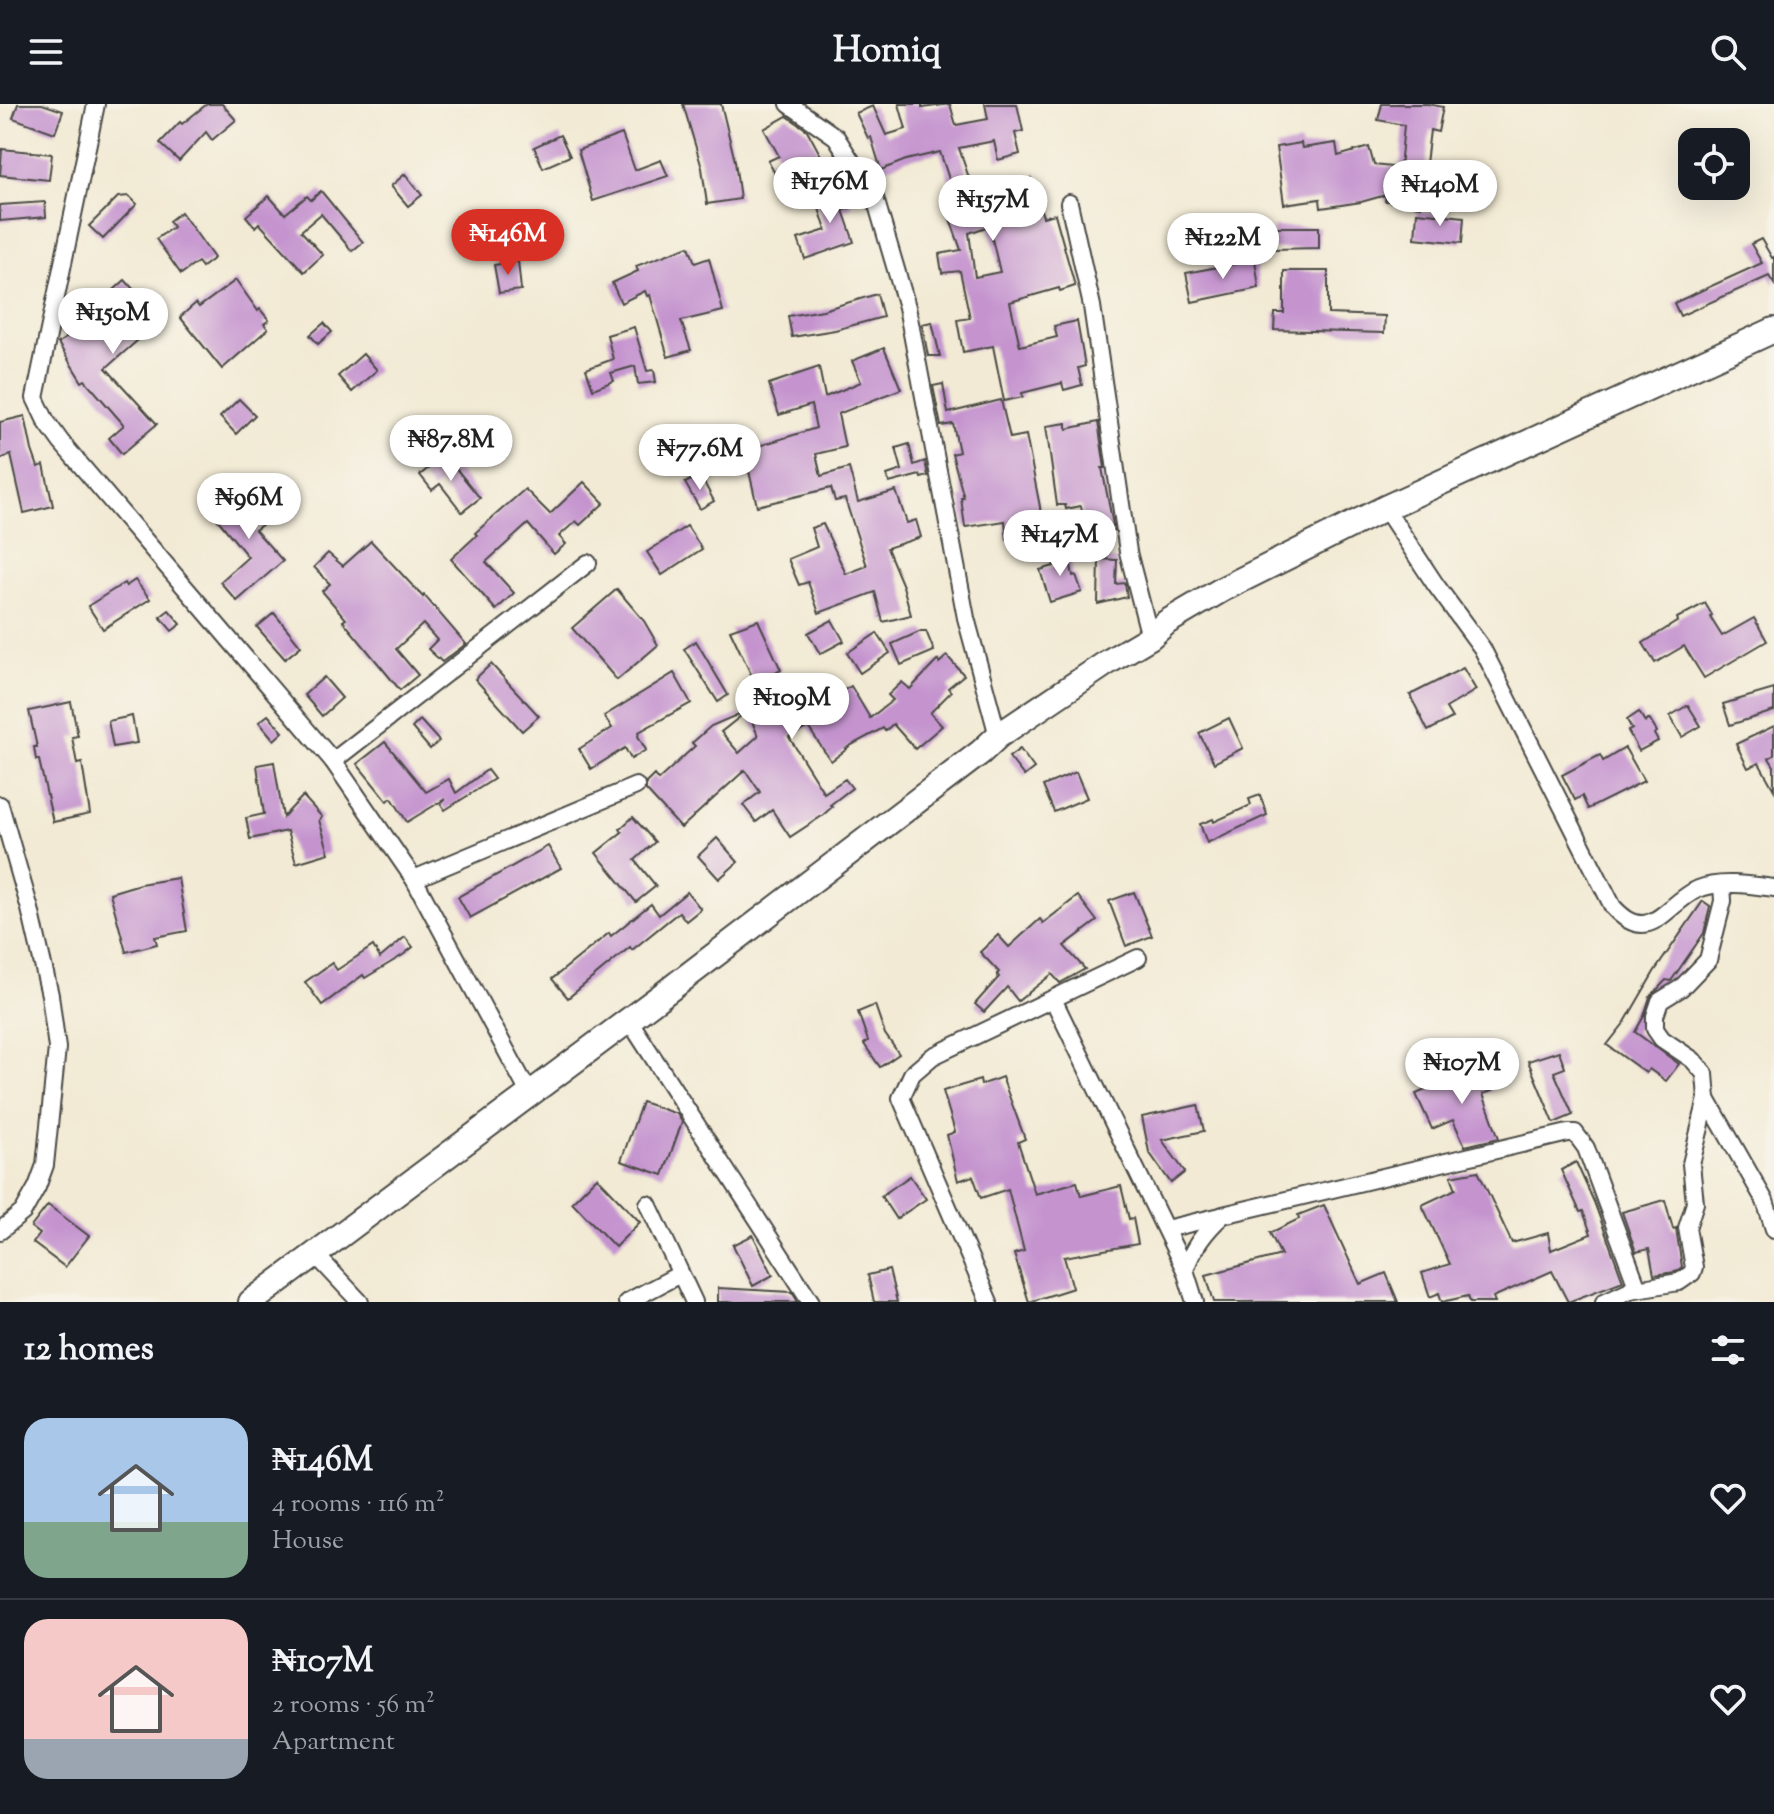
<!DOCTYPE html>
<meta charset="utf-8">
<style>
:root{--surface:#171b24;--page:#242831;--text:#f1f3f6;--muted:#9ea1a6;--line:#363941;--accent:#d93025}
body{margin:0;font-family:"Sorts Mill Goudy",serif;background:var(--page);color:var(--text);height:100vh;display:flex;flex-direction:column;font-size:30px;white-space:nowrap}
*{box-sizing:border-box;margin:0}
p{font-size:26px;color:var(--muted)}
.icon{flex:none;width:44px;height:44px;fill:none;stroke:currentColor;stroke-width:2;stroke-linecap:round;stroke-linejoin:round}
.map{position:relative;height:1198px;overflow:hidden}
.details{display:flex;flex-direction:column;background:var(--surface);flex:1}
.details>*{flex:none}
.buttons{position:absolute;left:1678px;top:24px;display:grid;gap:16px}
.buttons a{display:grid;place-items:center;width:72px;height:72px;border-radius:16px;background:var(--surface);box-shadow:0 8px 32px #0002;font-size:40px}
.price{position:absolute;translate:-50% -68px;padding:0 18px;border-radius:28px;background:#fff;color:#222;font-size:26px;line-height:52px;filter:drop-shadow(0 2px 4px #0008)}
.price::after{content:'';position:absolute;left:50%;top:48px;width:24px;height:18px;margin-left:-12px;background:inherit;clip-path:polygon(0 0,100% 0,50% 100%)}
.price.current{background:var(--accent);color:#fff}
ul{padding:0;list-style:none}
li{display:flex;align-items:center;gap:24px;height:200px;padding:0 24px}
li+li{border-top:2px solid var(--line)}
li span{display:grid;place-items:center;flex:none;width:224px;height:160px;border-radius:24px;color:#555}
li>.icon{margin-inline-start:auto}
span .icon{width:96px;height:96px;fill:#fffc;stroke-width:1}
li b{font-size:34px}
h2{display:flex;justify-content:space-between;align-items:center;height:96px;padding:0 24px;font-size:34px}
header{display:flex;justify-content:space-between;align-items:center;height:104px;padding:0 24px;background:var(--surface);font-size:36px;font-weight:800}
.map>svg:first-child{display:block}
.building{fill:#c594cf;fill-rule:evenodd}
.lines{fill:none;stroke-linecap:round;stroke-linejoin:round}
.minor-casing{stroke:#494844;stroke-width:20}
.secondary-casing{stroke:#494844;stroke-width:28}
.minor{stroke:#fff;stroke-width:16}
.secondary{stroke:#fff;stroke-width:24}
</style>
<header><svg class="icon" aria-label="menu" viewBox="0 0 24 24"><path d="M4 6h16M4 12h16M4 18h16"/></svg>Homiq<svg class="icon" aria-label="search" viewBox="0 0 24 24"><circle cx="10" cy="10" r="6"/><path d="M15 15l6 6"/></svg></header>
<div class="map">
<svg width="1774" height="1198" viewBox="0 0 1774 1198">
<rect width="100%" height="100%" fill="#f7f3e8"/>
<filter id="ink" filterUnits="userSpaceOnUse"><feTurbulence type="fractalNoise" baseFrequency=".0125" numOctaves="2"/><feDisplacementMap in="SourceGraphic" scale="16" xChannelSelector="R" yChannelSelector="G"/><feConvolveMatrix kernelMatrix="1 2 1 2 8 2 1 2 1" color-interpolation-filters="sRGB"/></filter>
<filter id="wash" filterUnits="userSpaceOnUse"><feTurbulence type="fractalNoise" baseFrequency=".006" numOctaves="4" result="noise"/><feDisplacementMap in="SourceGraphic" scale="32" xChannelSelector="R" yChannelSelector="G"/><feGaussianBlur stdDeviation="1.8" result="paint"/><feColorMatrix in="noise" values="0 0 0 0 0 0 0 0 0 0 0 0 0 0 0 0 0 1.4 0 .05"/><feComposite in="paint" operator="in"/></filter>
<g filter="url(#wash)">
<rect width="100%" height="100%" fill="#f2ead4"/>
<g id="blocks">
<g class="building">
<polygon points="18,0 42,0 63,7 55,29 13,14"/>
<polygon points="207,0 222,0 236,16 212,36 206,28 179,57 160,39 180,18 182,20"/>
<polygon points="683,0 721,0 735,57 740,95 707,100 702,64"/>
<path d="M899 0H922V4L950 0 956 21 988 15 985 0H1017L1023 27 1015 29 1020 50 998 56 994 37 959 44 975 92 1031 74 1043 113 1055 110 1075 182 1060 187 1059 184 1010 198 1020 242 1057 233 1054 222 1077 217 1085 262 1078 264 1082 281 1064 286 1062 279 1022 289 1023 293 1004 297 993 242 963 248 957 216 970 214 960 167 942 169 939 150 961 146 946 103 957 99 940 48 906 56 881 66 871 33 868 34 856 9 873 2 886 31 906 25ZM989 122 1000 168 975 173 969 129Z"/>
<polygon points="1382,0 1428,0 1443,3 1438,28 1430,26 1421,102 1385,97 1386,91 1361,98 1321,104 1320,95 1284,100 1276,43 1301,39 1302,44 1336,39 1338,52 1369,43 1374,61 1400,64 1404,21 1378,16"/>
<polygon points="787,12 807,26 826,61 783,84 768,57 779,52 764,25"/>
<polygon points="622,30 635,66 661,56 668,72 593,97 578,46"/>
<polygon points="560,31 570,52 543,64 534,43"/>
<polygon points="2,45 52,50 49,76 0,71"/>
<polygon points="405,70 422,91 408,102 391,82"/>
<polygon points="845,83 852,103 843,106 854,138 805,155 798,135 826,126 815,92"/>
<polygon points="321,87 363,138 352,147 321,110 301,127 323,151 304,168 259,119 255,123 246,112 269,92 285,110 307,92 311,96"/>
<polygon points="129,92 137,100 103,135 89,122 118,93"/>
<polygon points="45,98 46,113 0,117 0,101"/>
<polygon points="181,108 214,154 202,163 198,158 181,170 156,135 173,123 169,117"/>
<polygon points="1417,108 1464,113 1462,139 1415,134"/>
<polygon points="1273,123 1319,123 1319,144 1273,145"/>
<polygon points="1761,135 1772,154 1774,153 1774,180 1769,172 1680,212 1674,199 1762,159 1751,140"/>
<polygon points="689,142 695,159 709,154 723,207 681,217 691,246 668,253 650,191 647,192 645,187 621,199 612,179 638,167 636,162"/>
<polygon points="1255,156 1259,184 1192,198 1186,169"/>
<polygon points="518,157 521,186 499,189 494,161"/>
<polygon points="1284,167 1328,167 1328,210 1385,212 1384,229 1274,226 1275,209 1284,209"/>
<polygon points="125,176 161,216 106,264 157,320 122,350 109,334 124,321 85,276 82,278 58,239 90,219 80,207 101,191 104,195"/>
<polygon points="236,176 258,207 260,205 269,216 264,220 268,225 222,265 180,213 196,199 199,203"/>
<polygon points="877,190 883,213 835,226 792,233 788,212 823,206"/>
<polygon points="932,218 940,252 928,252 922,220"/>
<polygon points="324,219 332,228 318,240 310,231"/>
<polygon points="634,223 647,267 654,266 656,278 638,280 635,262 611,269 614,277 593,285 586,265 613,255 607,231"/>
<polygon points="884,244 901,285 838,310 845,343 816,350 821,372 849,364 858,398 896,387 907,419 916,416 921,433 887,444 903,482 911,511 883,518 875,488 819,509 808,478 799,481 788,455 817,443 811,424 823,420 846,470 867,462 845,395 835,397 831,384 757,402 749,367 743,368 736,349 816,324 811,301 779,311 769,280 819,263 825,293 861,278 852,257"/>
<polygon points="363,250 377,266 352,288 338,272"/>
<polygon points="943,280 948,309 1001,296 1010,334 1026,331 1040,403 1042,432 1007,436 1005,417 965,423 961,394 964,394 952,350 959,348 953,320 941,322 933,282"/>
<polygon points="239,295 255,311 236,330 220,313"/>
<polygon points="25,312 32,346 38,363 44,361 53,402 24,409 11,351 0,355 0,318"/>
<polygon points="1098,318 1105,364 1102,364 1114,426 1087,432 1081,402 1066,405 1065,401 1057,401 1046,322 1067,319 1067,325"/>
<polygon points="909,340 914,361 925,357 928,372 921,374 920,371 889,379 887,371 902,366 896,344"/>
<polygon points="445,351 480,394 462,408 440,380 432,386 420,371"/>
<polygon points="700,371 714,397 700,405 685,379"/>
<polygon points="584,378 604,399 580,421 576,417 559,432 566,440 554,450 528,420 486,458 514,489 496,506 451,455 477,431 475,429 525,385 550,410"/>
<polygon points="265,383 283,405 255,426 283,457 237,497 220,478 248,453 206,401 215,393 230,412"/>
<polygon points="687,422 702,445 662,471 647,448"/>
<polygon points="371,437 423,493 424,491 466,540 442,558 428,545 437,536 423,520 396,545 418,571 400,586 343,517 346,515 322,487 330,480 314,463 328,449 343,462"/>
<polygon points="1068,446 1073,472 1076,471 1082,488 1050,498 1040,466 1054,462 1052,449"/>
<polygon points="1099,455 1117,456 1116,480 1125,479 1127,493 1098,500"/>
<polygon points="135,476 150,495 103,525 88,502 124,479 126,482"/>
<polygon points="617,485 644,517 658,541 617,576 572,524"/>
<polygon points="1705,499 1712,511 1710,513 1722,532 1754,514 1767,537 1704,574 1684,542 1655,559 1643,539 1678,517 1677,514"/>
<polygon points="169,506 181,520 172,527 160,513"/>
<polygon points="274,509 301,542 285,555 257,523"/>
<polygon points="758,516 781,566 765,574 775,594 796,585 800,596 821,585 827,596 851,582 870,614 893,596 888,591 902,578 910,585 938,556 939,559 947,552 964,571 948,584 951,588 930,609 942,622 915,645 893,620 885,627 883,624 846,644 847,645 831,657 808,623 789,633 824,689 845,675 852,684 830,701 832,703 822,712 790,733 772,706 756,718 743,701 760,688 745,666 681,724 646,686 646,679 654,671 658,676 695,642 692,639 711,622 739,610 741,612 721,628 739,649 758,632 741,590 757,583 730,526"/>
<polygon points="832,516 844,537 820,550 808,529"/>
<polygon points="921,527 926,527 934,547 901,561 892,540"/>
<polygon points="877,529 890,549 860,569 847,549"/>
<polygon points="696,537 728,591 718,598 684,545"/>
<polygon points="491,560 539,612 522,627 475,575"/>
<polygon points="1463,564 1476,586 1446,604 1452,614 1428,627 1410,591"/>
<polygon points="674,569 691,599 639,628 638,632 646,646 631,655 625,644 591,665 579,645 612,624 604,612"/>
<polygon points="324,573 342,594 322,612 304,591"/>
<polygon points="1774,585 1774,607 1730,621 1723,600"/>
<polygon points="71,598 78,632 72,633 77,660 82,659 90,710 53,718 39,656 36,656 34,643 37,643 29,607"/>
<polygon points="1688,601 1701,622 1682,633 1670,612"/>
<polygon points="1639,608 1645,618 1649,615 1657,628 1654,630 1658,637 1639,647 1628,627 1632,625 1627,616"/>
<polygon points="268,611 283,628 274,636 259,618"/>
<polygon points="132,612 137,639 113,643 108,617"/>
<polygon points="1229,614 1243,644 1214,659 1199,629"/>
<polygon points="420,616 439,637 430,645 412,624"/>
<polygon points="1774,622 1774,651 1769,654 1774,662 1774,686 1759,659 1748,664 1736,640"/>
<polygon points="385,638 426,688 449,675 456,689 487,666 494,675 445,706 441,700 445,695 407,718 392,694 387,697 357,660"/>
<polygon points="1625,644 1644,677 1588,705 1582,692 1575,696 1562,671 1600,651 1603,657"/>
<polygon points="1020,645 1034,664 1024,672 1009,653"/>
<polygon points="274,658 283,713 303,692 322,713 319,716 329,749 296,759 287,727 250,735 246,714 264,710 257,661"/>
<polygon points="1076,668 1087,694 1054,708 1043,682"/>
<polygon points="1260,691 1267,711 1207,739 1200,720 1213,715 1214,718 1251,701 1249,695"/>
<polygon points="633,713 655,738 635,756 656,782 636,798 596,749 622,728 620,725"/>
<polygon points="717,734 738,758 719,775 698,752"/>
<polygon points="548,742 561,764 470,814 458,793"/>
<polygon points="178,774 187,827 155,833 157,840 126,848 110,789 140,780"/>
<polygon points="687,788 701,805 686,817 679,808 632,846 630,843 568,894 552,875 609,829 611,832 651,800 659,811"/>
<polygon points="1134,788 1152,832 1126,842 1109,797"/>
<polygon points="1078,792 1097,817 1064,842 1085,865 1060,879 1052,870 1018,897 1007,883 984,908 975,900 999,873 997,870 999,868 980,848 998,831 1009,843 1040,815 1043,819"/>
<polygon points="1703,797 1710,802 1704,829 1671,877 1666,876 1650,893 1644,912 1635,928 1679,960 1666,977 1649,965 1646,969 1607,941 1625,918 1654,868"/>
<polygon points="405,833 413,843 403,851 365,874 363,871 322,901 305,878 332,859 337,866 373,842 380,854"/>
<polygon points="875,901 885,930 899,950 880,963 864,940 868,937 858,908"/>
<polygon points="1559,947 1565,964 1554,968 1573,1011 1554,1019 1528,957"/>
<polygon points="1482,962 1492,987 1483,990 1499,1034 1465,1042 1453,1016 1432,1025 1416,990"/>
<polygon points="1002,973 1025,1035 1018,1038 1035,1090 1077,1078 1081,1092 1121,1082 1129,1115 1133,1114 1138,1140 1064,1153 1073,1184 1029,1198 1014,1150 1024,1147 1008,1085 981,1094 973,1072 958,1077 947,1031 955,1028 943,987 980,976 981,981"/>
<polygon points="642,998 677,1010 682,1018 663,1071 621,1057"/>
<polygon points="1198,1001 1204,1027 1162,1036 1185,1068 1171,1079 1149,1048 1142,1013"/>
<polygon points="1576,1058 1594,1098 1623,1177 1568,1198 1552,1167 1493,1193 1495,1198 1470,1198 1468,1192 1442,1198 1439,1189 1430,1193 1422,1169 1450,1160 1422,1101 1456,1085 1451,1072 1478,1067 1512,1139 1548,1129 1551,1146 1591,1130 1583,1107 1580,1108 1561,1066"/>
<polygon points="910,1072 926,1095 896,1115 881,1092"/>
<polygon points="597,1073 640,1118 615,1143 572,1098"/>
<polygon points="1665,1096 1673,1125 1676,1124 1682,1163 1675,1168 1654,1171 1649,1145 1636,1148 1622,1108"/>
<polygon points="48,1101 89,1132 65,1163 33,1139 40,1130 31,1123"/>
<polygon points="1324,1101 1360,1180 1386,1169 1398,1198 1214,1198 1206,1171 1281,1151 1270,1129 1299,1115 1298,1111"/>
<polygon points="753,1131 773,1171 753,1182 733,1141"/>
<polygon points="889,1166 897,1198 874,1198 868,1171"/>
<polygon points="718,1184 792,1188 798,1198 718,1198"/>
</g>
</g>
</g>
<g filter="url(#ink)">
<use href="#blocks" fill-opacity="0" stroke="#494844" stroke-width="2"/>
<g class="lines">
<defs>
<g id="minor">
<polyline points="96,0 35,294 46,317 61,338 333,657 414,775 529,989"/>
<polyline points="789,0 836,33 875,94 907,203 966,514 998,632"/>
<polyline points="1069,99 1092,202 1128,448 1150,533"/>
<path d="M1385 404 1435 480 1482 544 1613 803C1650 844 1665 800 1698 785 1719 776 1752 781 1774 784"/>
<polyline points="333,657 588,459"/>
<polyline points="0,701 30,805 50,891 57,944 45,1061 37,1083 23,1108 0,1127"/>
<polyline points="414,775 636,682"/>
<polyline points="1053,895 1185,1166"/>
<polyline points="629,916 811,1198"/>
<polyline points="1707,995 1765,1097 1774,1125"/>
<polyline points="648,1100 694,1198"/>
<polyline points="1166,1125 1221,1112"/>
<polyline points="316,1151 360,1198"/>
<polyline points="1630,1186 1679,1178 1692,1169 1694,1163 1687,1124 1695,1099 1691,1060 1707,995 1705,970 1693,956 1662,935 1655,925 1655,912 1660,897 1681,884 1708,856 1723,797 1722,781"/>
<polyline points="627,1198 680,1170"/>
<polyline points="989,1198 901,994 912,970 933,952 1138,854"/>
<path d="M1195 1198 1185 1166C1192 1145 1206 1126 1223 1111L1568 1029H1575L1586 1044 1636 1179 1630 1186 1604 1198"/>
</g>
<polyline id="secondary" points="251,1198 661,892 981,648 998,632 1108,558 1150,533 1167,518 1223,485 1385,404 1774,226"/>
</defs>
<use href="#minor" class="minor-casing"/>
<use href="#secondary" class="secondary-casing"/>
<use href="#minor" class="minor"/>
<use href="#secondary" class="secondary"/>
</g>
</g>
</svg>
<div class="buttons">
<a><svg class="icon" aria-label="locate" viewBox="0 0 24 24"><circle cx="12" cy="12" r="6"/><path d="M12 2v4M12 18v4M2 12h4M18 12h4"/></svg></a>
</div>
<b class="price" style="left:830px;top:121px">₦176M</b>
<b class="price" style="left:1440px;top:124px">₦140M</b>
<b class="price" style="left:993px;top:139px">₦157M</b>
<b class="price current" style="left:508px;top:173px">₦146M</b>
<b class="price" style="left:1223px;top:177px">₦122M</b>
<b class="price" style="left:113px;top:252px">₦150M</b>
<b class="price" style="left:451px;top:379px">₦87.8M</b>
<b class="price" style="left:700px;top:388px">₦77.6M</b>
<b class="price" style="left:249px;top:437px">₦96M</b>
<b class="price" style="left:1060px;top:474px">₦147M</b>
<b class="price" style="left:792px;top:637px">₦109M</b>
<b class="price" style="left:1462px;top:1002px">₦107M</b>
</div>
<section class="details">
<h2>12 homes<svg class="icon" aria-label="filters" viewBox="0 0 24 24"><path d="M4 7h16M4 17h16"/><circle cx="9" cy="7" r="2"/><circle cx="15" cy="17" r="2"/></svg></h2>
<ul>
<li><span style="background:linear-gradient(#a9c7e8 65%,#7fa58c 0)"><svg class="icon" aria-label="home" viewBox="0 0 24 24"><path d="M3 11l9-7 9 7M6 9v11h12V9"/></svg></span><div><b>₦146M</b><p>4 rooms · 116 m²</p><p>House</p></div><svg class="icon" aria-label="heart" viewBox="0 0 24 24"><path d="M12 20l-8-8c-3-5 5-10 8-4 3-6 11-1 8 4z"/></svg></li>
<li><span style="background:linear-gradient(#f6c9c9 75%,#9aa5b1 0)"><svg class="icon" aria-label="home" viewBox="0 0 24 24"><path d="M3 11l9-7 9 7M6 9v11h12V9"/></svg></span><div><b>₦107M</b><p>2 rooms · 56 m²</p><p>Apartment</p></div><svg class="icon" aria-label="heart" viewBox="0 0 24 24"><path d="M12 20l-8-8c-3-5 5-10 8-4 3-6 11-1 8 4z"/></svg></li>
</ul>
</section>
